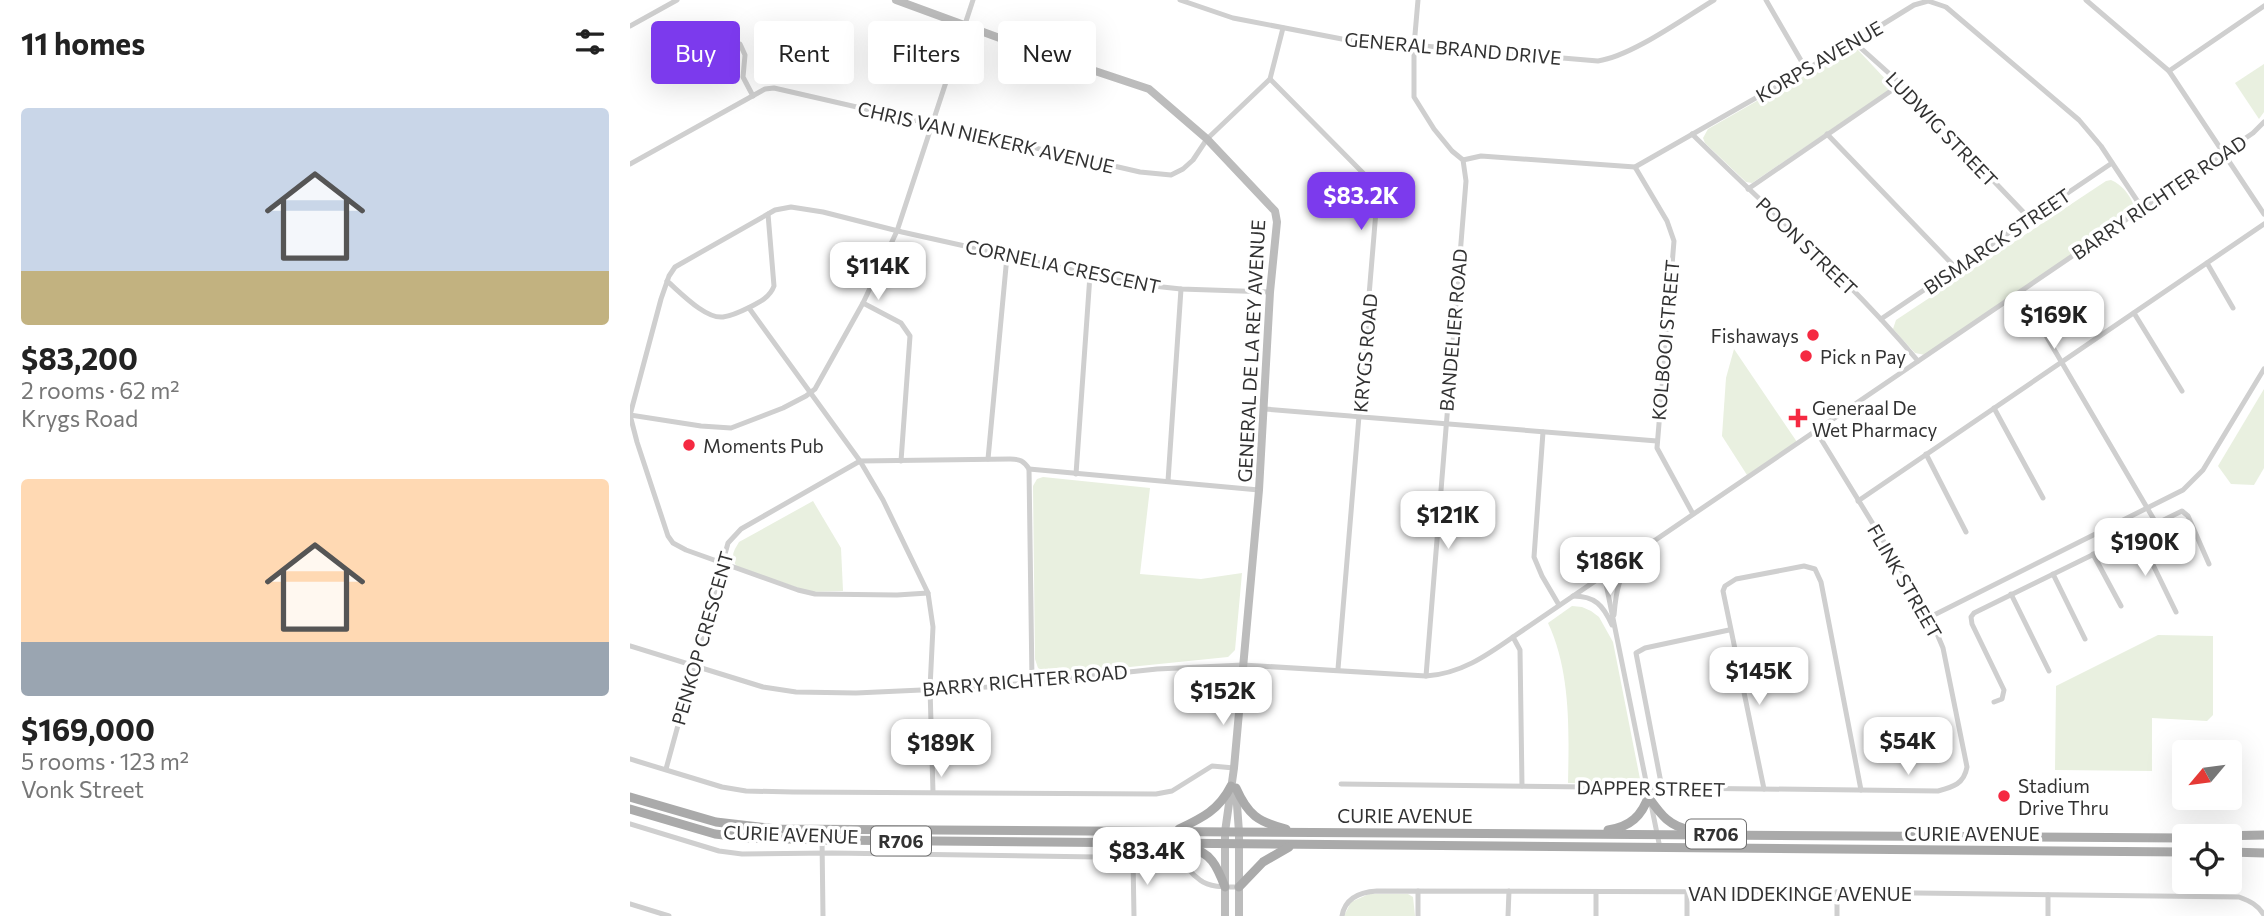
<!DOCTYPE html>
<meta charset="utf-8">
<style>
:root{--surface:#fff;--page:#f2f2f2;--text:#222;--muted:#767676;--accent:#7c3aed}
body{margin:0;font-family:Commissioner,sans-serif;background:var(--page);color:var(--text);height:100vh;display:flex;flex-direction:column;font-size:26px;white-space:nowrap}
*{box-sizing:border-box;margin:0}
p{font-size:23px;color:var(--muted)}
.icon{flex:none;width:38px;height:38px;fill:none;stroke:currentColor;stroke-width:2;stroke-linecap:round;stroke-linejoin:round}
.map{position:relative;flex:1;overflow:hidden}
.side{display:flex;flex-direction:column;background:var(--surface);width:630px}
.side>*{flex:none}
.guide{position:absolute;left:21px;top:21px;width:665px;height:63px;display:flex;gap:14px}
.needle{width:46px;rotate:241deg}
.tools{position:absolute;left:1542px;top:740px;display:grid;gap:14px}
.tools a{display:grid;place-items:center;width:70px;height:70px;border-radius:7px;background:var(--surface);box-shadow:0 7px 28px #0002;font-size:35px}
.price{position:absolute;translate:-50% -60px;padding:0 16px;border-radius:14px;background:#fff;color:#222;font-size:23px;line-height:46px;filter:drop-shadow(0 2px 4px #0008)}
.price::after{content:'';position:absolute;left:50%;top:42px;width:21px;height:16px;margin-left:-10px;background:inherit;clip-path:polygon(0 0,100% 0,50% 100%)}
.price.selected{background:var(--accent);color:#fff}
ul{padding:0;list-style:none}
li{display:grid;align-content:center;gap:14px;height:371px;padding:0 21px}
li span{display:grid;place-items:center;height:217px;border-radius:7px;color:#555}
li>.icon{margin-inline-start:auto}
span .icon{width:126px;height:126px;fill:#fffc;stroke-width:1}
li b{font-size:30px}
h2{display:flex;justify-content:space-between;align-items:center;height:84px;padding:0 21px;font-size:30px}
.pill{padding:0 24px;border-radius:7px;background:var(--surface);box-shadow:0 7px 28px #0002;font-size:24px;line-height:63px}
.pill.selected{background:var(--accent);color:#fff}
main{display:flex;flex:1;min-height:0}
.map>svg:first-child{display:block}
.green{fill:#e9f0e0}
.lines{fill:none;stroke-linecap:round;stroke-linejoin:round}
.street{stroke:#cfcfcf;stroke-width:5}
.secondary{stroke:#bcbcbc;stroke-width:8}
.primary{stroke:#aaa;stroke-width:9}
.poi-dot{fill:#f52941;stroke:#fff;stroke-width:2.5}
.labels{text-anchor:middle;dominant-baseline:central;stroke-width:7;stroke-linejoin:round;paint-order:stroke}
.shield{fill:#fff;stroke:#707070;stroke-width:2}
.shield-label{font-size:18px;font-weight:bold;fill:#323232}
.street-label{font-size:19px;fill:#323232;stroke:#fff}
.poi-label{font-size:19px;fill:#323232;stroke:#fff;text-anchor:start}
</style>
<main>
<section class="side">
<h2>11 homes<svg class="icon" aria-label="filters" viewBox="0 0 24 24"><path d="M4 7h16M4 17h16"/><circle cx="9" cy="7" r="2"/><circle cx="15" cy="17" r="2"/></svg></h2>
<ul>
<li><span style="background:linear-gradient(#c9d6e8 75%,#c2b280 0)"><svg class="icon" aria-label="home" viewBox="0 0 24 24"><path d="M3 11l9-7 9 7M6 9v11h12V9"/></svg></span><div><b>$83,200</b><p>2 rooms · 62 m²</p><p>Krygs Road</p></div></li>
<li><span style="background:linear-gradient(#ffd9b3 75%,#9aa5b1 0)"><svg class="icon" aria-label="home" viewBox="0 0 24 24"><path d="M3 11l9-7 9 7M6 9v11h12V9"/></svg></span><div><b>$169,000</b><p>5 rooms · 123 m²</p><p>Vonk Street</p></div></li>
</ul>
</section>
<div class="map">
<svg width="1634" height="916" viewBox="0 0 1634 916">
<rect width="100%" height="100%" fill="#fff"/>
<g class="green">
<polygon points="1219,48 1228,50 1260,84 1258,91 1122,183 1116,182 1075,143 1073,138 1078,129"/>
<polygon points="1634,64 1634,112 1629,119 1605,83"/>
<path d="M1481 180C1494 185 1509 205 1503 218L1295 355 1285 353 1263 329 1266 320 1476 181Z"/>
<polygon points="1104,349 1167,442 1117,475 1092,436 1096,378"/>
<polygon points="1634,389 1634,468 1624,485 1601,484 1588,466"/>
<polygon points="413,477 520,488 510,574 571,579 612,573 605,650 598,657 421,675 408,668 405,659 403,486 407,479"/>
<path d="M183 501 211 548 213 591 180 592 107 567C100 557 103 552 109 542Z"/>
<path d="M942 606 952 607 961 611 969 617 983 642 1010 779 1005 785 938 783C939 731 941 672 918 623Z"/>
<polygon points="1528,635 1583,636 1583,715 1577,721 1522,718 1522,771 1425,770 1426,686"/>
<polygon points="739,894 778,894 783,897 785,916 714,916 721,902"/>
</g>
<g class="lines">
<g class="street">
<path d="M550 0 603 18 712 39 968 61C1002 56 1054 18 1084 0"/>
<polyline points="788,0 784,46 784,97 804,129 822,151 833,160 836,181 796,676"/>
<polyline points="1136,0 1176,69"/>
<polyline points="1456,0 1539,71 1634,214"/>
<polyline points="0,26 47,0"/>
<polyline points="1224,42 1271,84 1399,218"/>
<polyline points="110,44 115,55 113,77 123,96"/>
<polyline points="1539,71 1634,6"/>
<polyline points="640,79 738,178 745,190 747,199 708,669"/>
<path d="M1062 134C1138 209 1219 279 1288 361"/>
<polyline points="1197,134 1326,268"/>
<polyline points="833,160 851,156 1005,167 1224,42 1284,5 1298,1 1316,7 1449,120 1471,146 1512,208"/>
<polyline points="0,164 135,89 144,88 510,172 541,175 553,169 563,160 577,139 640,79 653,28"/>
<polyline points="1005,167 1037,221 1044,241 1027,448 1063,514"/>
<polyline points="1118,189 1271,84"/>
<polyline points="1577,263 1603,308"/>
<path d="M37 281C50 292 75 319 93 317 102 316 112 311 120 307 130 302 140 297 144 286L138 214"/>
<polyline points="1391,293 1526,523"/>
<polyline points="233,303 271,323 280,336 271,461"/>
<polyline points="119,308 230,461 253,500 298,593 303,627 300,688 303,792"/>
<polyline points="1504,313 1552,391"/>
<polyline points="1251,319 1482,163"/>
<polyline points="1364,408 1413,498"/>
<polyline points="635,409 1027,441"/>
<polyline points="0,415 71,426 101,428 153,408 176,396 185,389 233,303 267,231 343,0"/>
<polyline points="913,432 904,557 912,576 929,605"/>
<polyline points="1296,454 1336,532"/>
<polyline points="358,459 377,256"/>
<polyline points="399,469 629,490"/>
<polyline points="446,474 460,275"/>
<polyline points="538,481 551,289"/>
<polyline points="1228,501 1634,224"/>
<polyline points="1507,532 1546,612"/>
<polyline points="1463,554 1491,606"/>
<polyline points="974,574 1018,791"/>
<polyline points="1423,574 1455,639"/>
<polyline points="298,593 267,595 185,594 168,590 56,550 43,543 38,536 7,442 0,415 31,299 39,276 45,267 145,210 161,207 193,212 272,232 505,284 551,289 640,292"/>
<polyline points="1381,594 1419,671"/>
<path d="M943 596C965 596 973 605 982 625"/>
<path d="M984 615C986 591 989 576 1003 556"/>
<polyline points="1300,617 1553,490 1573,470 1634,369"/>
<polyline points="883,637 890,650 892,786"/>
<path d="M0 646 133 687 166 692 226 693 357 687 527 669 613 665 796 676C830 674 856 656 883 637L1623 133 1634 122"/>
<polyline points="1364,702 1372,699 1374,690 1342,624 1341,617 1344,613 1552,511 1558,516 1579,564"/>
<polyline points="0,759 92,787 116,791 163,792 526,794 542,791 582,766 604,768"/>
<path d="M36 769 98 543 111 529 230 461 380 459C390 459 394 461 399 469L402 681"/>
<path d="M711 784 1308 791C1323 787 1334 784 1337 767L1313 648 1300 617 1186 431"/>
<polyline points="1032,788 1006,653 1015,648 1099,630"/>
<polyline points="1134,789 1093,591 1095,586 1106,579 1174,566 1185,569 1191,582 1231,790"/>
<polyline points="1021,804 1030,848"/>
<path d="M0 824 89 851 112 854 202 853 533 858C560 861 552 867 570 880 580 888 597 887 609 887"/>
<polyline points="192,839 193,916"/>
<polyline points="503,859 504,916"/>
<polyline points="0,904 39,916"/>
<path d="M712 916C715 898 730 892 747 891L1207 892 1609 897C1620 901 1628 905 1634 915"/>
<polyline points="788,916 788,891"/>
<polyline points="878,916 879,891"/>
<polyline points="966,916 966,892"/>
<polyline points="1057,916 1057,892"/>
<polyline points="1207,916 1207,892"/>
<polyline points="1418,916 1418,895"/>
</g>
<g class="secondary">
<polyline points="266,0 402,50 519,89 577,139 645,211 647,222 640,292 629,490 604,768 595,832 595,916"/>
<polyline points="606,791 609,832 609,916"/>
</g>
<g class="primary">
<path d="M606 788C618 815 628 822 656 829"/>
<polyline points="0,797 86,822 146,829 1554,838"/>
<path d="M1019 798C1031 815 1040 827 1061 830"/>
<polyline points="0,809 85,834 120,838 192,840 1554,852"/>
<path d="M549 829C572 818 589 810 601 786"/>
<path d="M978 830C1000 827 1012 816 1019 795"/>
<polyline points="1587,836 1634,835"/>
<path d="M558 847C581 852 587 866 595 887"/>
<polyline points="1600,852 1634,853"/>
<polyline points="609,887 633,862 659,847"/>
</g>
</g>
<g class="poi-dot">
<circle cx="1183" cy="335" r="7"/>
<circle cx="1176" cy="356" r="7"/>
<path d="M1164.5 407.5h7v7h7v7h-7v7h-7v-7h-7v-7h7z"/>
<circle cx="59" cy="445" r="7"/>
<circle cx="1374" cy="796" r="7"/>
</g>
<g class="labels">
<g class="shield">
<rect x="1056" y="819.5" width="60" height="29" rx="5"/>
<rect x="241" y="826.5" width="60" height="29" rx="5"/>
</g>
<g class="shield-label">
<text x="1086" y="834">R706</text>
<text x="271" y="841">R706</text>
</g>
<g class="street-label">
<text transform="translate(823 48) rotate(5)">GENERAL BRAND DRIVE</text>
<text transform="translate(1189 61) rotate(-30)">KORPS AVENUE</text>
<text transform="translate(1312 129) rotate(46)">LUDWIG STREET</text>
<text transform="translate(356 137) rotate(13)">CHRIS VAN NIEKERK AVENUE</text>
<text transform="translate(1529 197) rotate(-34)">BARRY RICHTER ROAD</text>
<text transform="translate(1367 241) rotate(-34)">BISMARCK STREET</text>
<text transform="translate(1177 246) rotate(44)">POON STREET</text>
<text transform="translate(433 266) rotate(12)">CORNELIA CRESCENT</text>
<text transform="translate(823 330) rotate(-85)">BANDELIER ROAD</text>
<text transform="translate(1035 340) rotate(-85)">KOLBOOI STREET</text>
<text transform="translate(621 351) rotate(-87)">GENERAL DE LA REY AVENUE</text>
<text transform="translate(735 353) rotate(-85)">KRYGS ROAD</text>
<text transform="translate(1275 581) rotate(60)">FLINK STREET</text>
<text transform="translate(72 638) rotate(-74)">PENKOP CRESCENT</text>
<text transform="translate(395 680) rotate(-5)">BARRY RICHTER ROAD</text>
<text transform="translate(1021 788) rotate(1)">DAPPER STREET</text>
<text x="775" y="815">CURIE AVENUE</text>
<text x="1342" y="833">CURIE AVENUE</text>
<text transform="translate(161 834) rotate(2)">CURIE AVENUE</text>
<text x="1170" y="893">VAN IDDEKINGE AVENUE</text>
</g>
<g class="poi-label">
<text x="1169" y="335" text-anchor="end">Fishaways</text>
<text x="1190" y="356">Pick n Pay</text>
<text x="1182" y="407">Generaal De<tspan x="1182" dy="22">Wet Pharmacy</tspan></text>
<text x="73" y="445">Moments Pub</text>
<text x="1388" y="785">Stadium<tspan x="1388" dy="22">Drive Thru</tspan></text>
</g>
</g>
</svg>
<div class="tools">
<a><svg class="needle" viewBox="-14 -14 28 28"><path d="M0-13l5 13h-10z" fill="#e53935"/><path d="M0 13l5-13h-10z" fill="#767676"/></svg></a>
<a><svg class="icon" aria-label="locate" viewBox="0 0 24 24"><circle cx="12" cy="12" r="6"/><path d="M12 2v4M12 18v4M2 12h4M18 12h4"/></svg></a>
</div>
<b class="price selected" style="left:731px;top:232px">$83.2K</b>
<b class="price" style="left:248px;top:302px">$114K</b>
<b class="price" style="left:1424px;top:351px">$169K</b>
<b class="price" style="left:818px;top:551px">$121K</b>
<b class="price" style="left:1515px;top:578px">$190K</b>
<b class="price" style="left:980px;top:597px">$186K</b>
<b class="price" style="left:1129px;top:707px">$145K</b>
<b class="price" style="left:593px;top:727px">$152K</b>
<b class="price" style="left:1278px;top:777px">$54K</b>
<b class="price" style="left:311px;top:779px">$189K</b>
<b class="price" style="left:517px;top:887px">$83.4K</b>
<div class="guide">
<a class="pill selected">Buy</a>
<a class="pill">Rent</a>
<a class="pill">Filters</a>
<a class="pill">New</a>
</div>
</div>
</main>
